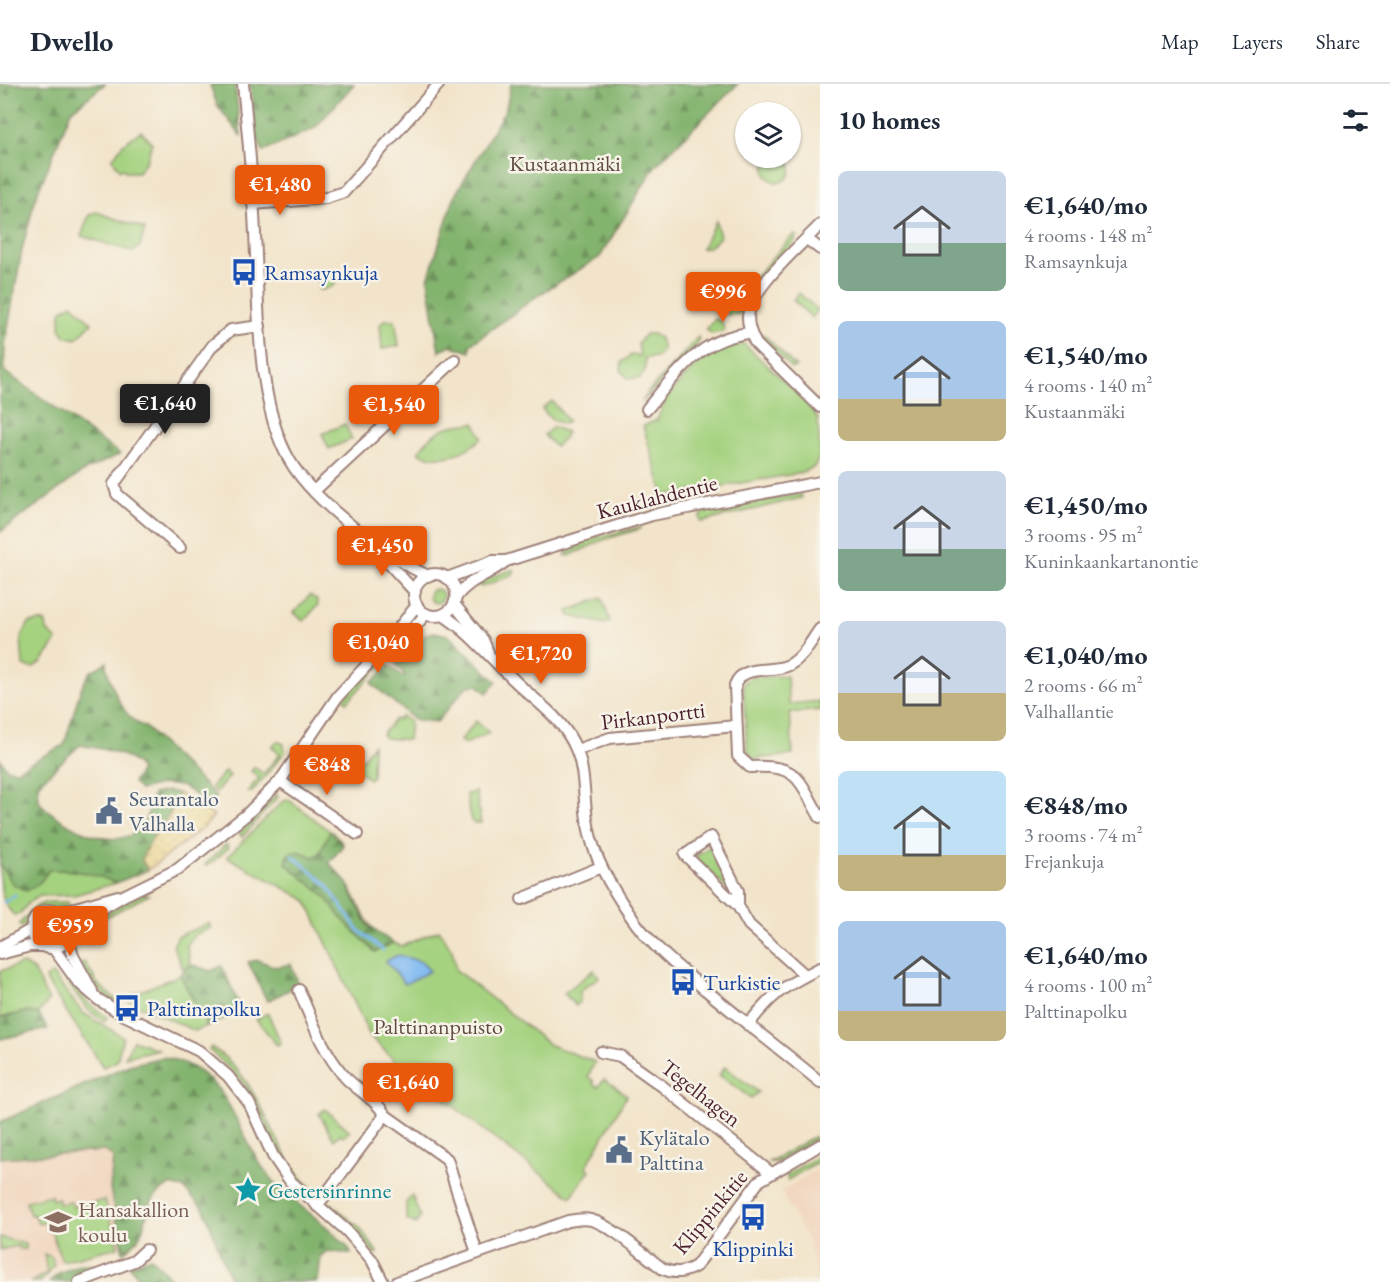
<!DOCTYPE html>
<meta charset="utf-8">
<style>
:root{--surface:#fff;--page:#f6f6f7;--text:#1f2937;--muted:#747a83;--line:#e0e1e3;--accent:#ea580c}
body{margin:0;font-family:"EB Garamond",serif;background:var(--page);color:var(--text);height:100vh;display:flex;flex-direction:column;font-size:22px;white-space:nowrap}
*{box-sizing:border-box;margin:0}
p{font-size:20px;color:var(--muted)}
.icon{flex:none;width:33px;height:33px;fill:none;stroke:currentColor;stroke-width:2;stroke-linecap:round;stroke-linejoin:round}
.map{position:relative;flex:1;overflow:hidden}
.panel{display:flex;flex-direction:column;background:var(--surface);width:570px}
.panel>*{flex:none}
.controls{position:absolute;left:735px;top:18px;display:grid;gap:12px}
.controls a{display:grid;place-items:center;width:66px;height:66px;border-radius:50%;background:var(--surface);box-shadow:0 2px 4px #0004;font-size:30px}
.price{position:absolute;translate:-50% -51px;padding:0 14px;border-radius:6px;background:var(--accent);color:#fff;font-size:20px;line-height:39px;filter:drop-shadow(0 2px 3px #0008)}
.price::after{content:'';position:absolute;left:50%;top:36px;width:18px;height:14px;margin-left:-9px;background:inherit;clip-path:polygon(0 0,100% 0,50% 100%)}
.price.on{background:#222;color:#fff}
ul{padding:0;list-style:none}
li{display:flex;align-items:center;gap:18px;height:150px;padding:0 18px}
li span{display:grid;place-items:center;flex:none;width:168px;height:120px;border-radius:9px;color:#555}
li>.icon{margin-inline-start:auto}
span .icon{width:72px;height:72px;fill:#fffc;stroke-width:1}
li b{font-size:26px}
h2{display:flex;justify-content:space-between;align-items:center;height:72px;padding:0 18px;font-size:26px}
header{display:flex;align-items:center;gap:36px;box-sizing:border-box;height:84px;padding:0 30px;background:var(--surface);border-bottom:2px solid var(--line)}
header strong{font-size:28px}
nav{display:flex;gap:33px;margin-inline-start:auto;font-size:21px}
main{display:flex;flex:1;min-height:0}
.map>svg:first-child{display:block}
.built{fill:#f1d5bd}
.green{fill:#a4d27f;stroke:#777855;stroke-width:1.5}
.forest{fill:url(#forest-firs);stroke:#666a4c;stroke-width:1.5}
.sand{fill:url(#sand-dots);stroke:#9c7c64;stroke-width:1.5}
.water{fill:#81bbf2;stroke:#666d8e;stroke-width:1.5}
.lines{fill:none;stroke-linecap:round;stroke-linejoin:round}
.stream{stroke:#81bbf2;stroke-width:3}
.minor-casing{stroke:#9e827a;stroke-width:14}
.minor{stroke:#fff;stroke-width:10}
.labels{text-anchor:middle;dominant-baseline:central;stroke-width:5;stroke-linejoin:round;paint-order:stroke}
.park-label{font-size:22px;fill:#604c40;stroke:#f7f3e8}
.transit-label{font-size:22px;fill:#164399;stroke:#f7f3e8;text-anchor:start}
.street-label{font-size:22px;fill:#4a1f2b;stroke:#f7f3e8}
.service-label{font-size:22px;fill:#4e5e75;stroke:#f7f3e8;text-anchor:start}
.culture-label{font-size:22px;fill:#0d838f;stroke:#f7f3e8;text-anchor:start}
.education-label{font-size:22px;fill:#785e54;stroke:#f7f3e8;text-anchor:start}
</style>
<header>
<strong>Dwello</strong>
<nav><a>Map</a><a>Layers</a><a>Share</a></nav>
</header>
<main>
<div class="map">
<svg width="820" height="1198" viewBox="0 0 820 1198">
<defs>
<pattern id="forest-firs" width="22" height="20" patternUnits="userSpaceOnUse" patternTransform="scale(1.5)"><rect width="22" height="20" fill="#83b46e"/><path d="M5 1l3.5 6h-7zM16 11l3.5 6h-7z" fill="#6d925b"/></pattern>
<pattern id="sand-dots" width="8" height="8" patternUnits="userSpaceOnUse" patternTransform="scale(1.5)"><rect width="8" height="8" fill="#eeda9e"/><path d="M2 2h.1M6 6h.1" fill="none" stroke="#cebb88" stroke-width="1.8" stroke-linecap="round"/></pattern>
</defs>
<rect width="100%" height="100%" fill="#f7f3e8"/>
<filter id="ink" filterUnits="userSpaceOnUse"><feTurbulence type="fractalNoise" baseFrequency=".0167" numOctaves="2"/><feDisplacementMap in="SourceGraphic" scale="12" xChannelSelector="R" yChannelSelector="G"/><feConvolveMatrix kernelMatrix="1 2 1 2 8 2 1 2 1" color-interpolation-filters="sRGB"/></filter>
<filter id="wash" filterUnits="userSpaceOnUse"><feTurbulence type="fractalNoise" baseFrequency=".008" numOctaves="4" result="noise"/><feDisplacementMap in="SourceGraphic" scale="24" xChannelSelector="R" yChannelSelector="G"/><feGaussianBlur stdDeviation="1.35" result="paint"/><feColorMatrix in="noise" values="0 0 0 0 0 0 0 0 0 0 0 0 0 0 0 0 0 1.4 0 .05"/><feComposite in="paint" operator="in"/></filter>
<g filter="url(#wash)">
<rect width="100%" height="100%" fill="#f2e4ca"/>
<g class="built">
<polygon points="105,1067 113,1073 110,1105 122,1162 62,1177 41,1198 0,1198 0,1074"/>
<polygon points="820,1084 820,1198 818,1198 808,1157 781,1107"/>
</g>
<g class="green">
<polygon points="141,47 152,59 147,76 138,88 126,88 123,84 120,86 112,75 123,60"/>
<circle cx="778" cy="85" r="13"/>
<polygon points="96,128 145,145 140,162 133,168 81,152 89,131"/>
<polygon points="716,137 720,153 709,163 702,164"/>
<polygon points="793,151 796,151 795,157 750,206 742,229 729,231 724,228"/>
<path d="M318 184 340 189C335 202 332 205 319 206Z"/>
<polygon points="799,209 818,226 812,234 793,216"/>
<polygon points="72,220 92,239 76,255 65,252 60,244 61,227"/>
<polygon points="715,235 722,238 725,247 711,250 706,245"/>
<polygon points="384,236 395,236 399,262 382,265 380,241"/>
<polygon points="645,250 653,250 660,254 663,266 657,273 645,274 645,287 640,294 628,295 621,286 622,278 631,271 640,272 638,260"/>
<polygon points="760,251 764,251 796,283 791,284"/>
<polygon points="698,253 699,258 642,318 648,308"/>
<polygon points="732,258 744,260 806,317 818,335 820,372 814,383 801,389 664,412 643,342 657,336 667,312 709,267"/>
<polygon points="552,317 568,337 564,340 552,336 542,325"/>
<path d="M475 339 482 354C465 370 438 380 418 368 437 343 444 342 475 339Z"/>
<polygon points="345,340 352,355 329,365 322,350"/>
<polygon points="553,343 566,348 565,353 555,363 544,351"/>
<polygon points="801,410 802,414 701,438 700,433 706,426"/>
<polygon points="640,443 640,445 603,456 569,472 565,471 589,455"/>
<polygon points="514,485 514,490 482,503 478,501 485,495"/>
<circle cx="436" cy="512" r="7"/>
<polygon points="310,511 317,516 318,521 304,537 294,529"/>
<polygon points="602,514 610,537 605,540 570,532 568,527"/>
<polygon points="40,537 46,539 47,547 57,556 42,578 33,584 23,582 21,554 29,539"/>
<polygon points="378,578 384,578 347,618 343,615"/>
<polygon points="787,592 789,620 820,617 820,626 790,629 793,671 753,675 747,665 743,600 751,593"/>
<polygon points="402,632 410,638 408,656 385,654 382,650 395,635 398,636"/>
<polygon points="476,637 489,649 465,660 460,657"/>
<polygon points="277,657 284,660 285,668 252,708 247,708 259,694 251,687 255,683 263,690 280,670 272,663"/>
<polygon points="373,661 372,693 369,695 356,684"/>
<polygon points="225,687 230,692 216,708 211,703"/>
<polygon points="476,708 481,739 474,739 471,737 466,710"/>
<polygon points="276,710 278,713 242,753 239,749"/>
<path d="M289 716 339 754 343 761 329 779C336 786 343 793 348 801 366 830 365 850 402 862L439 846 452 866 456 886 550 961 595 978 588 993 594 997 593 1000 598 1003 604 995 627 1011 586 1083 590 1086 571 1113 395 977 370 952 306 816 227 773 283 717Z"/>
<polygon points="226,760 229,764 209,781 205,781"/>
<polygon points="710,762 733,806 731,809 695,773"/>
<path d="M0 781 40 798 49 786C73 785 94 789 116 799L74 811 40 812 29 818 20 830 14 831C0 818 0 800 0 781Z"/>
<polygon points="143,809 149,811 99,837 95,835"/>
<path d="M46 818H68L69 823C39 824 44 819 22 843L19 840 37 822Z"/>
<circle cx="53" cy="845" r="7"/>
<polygon points="209,839 211,844 196,850 187,861 190,880 183,885 173,862 178,852"/>
<path d="M85 878 97 899 120 919 119 921C100 911 91 897 80 879Z"/>
<polygon points="23,880 33,886 49,917 38,929 25,928 0,934 0,887"/>
<polygon points="594,886 599,893 580,907 580,917 576,922 564,909"/>
<polygon points="62,887 88,919 107,933 104,938 86,924 60,888"/>
<polygon points="52,890 83,929 123,953 117,977 103,983 47,898 46,894"/>
<polygon points="180,891 207,942 195,947 128,917 131,911"/>
<polygon points="268,929 281,959 277,961 256,935"/>
<polygon points="133,956 158,965 125,973"/>
<path d="M211 963C265 996 268 1067 315 1107L313 1110C278 1091 269 1040 250 1009 239 992 224 979 209 966Z"/>
<polygon points="725,983 758,1008 751,1014 719,991"/>
<polygon points="325,1025 350,1047 344,1052 340,1050 334,1056 319,1030"/>
<polygon points="813,1053 818,1054 777,1078 769,1078"/>
<polygon points="820,1071 820,1076 788,1096 786,1091"/>
<polygon points="51,1111 52,1116 58,1114 60,1120 71,1118 73,1123 105,1116 118,1163 62,1177 48,1138 38,1140 35,1131 30,1131 26,1117"/>
<polygon points="412,1111 420,1133 416,1140 406,1135 406,1119"/>
<polygon points="330,1119 359,1143 378,1169 375,1171 354,1144 330,1125 328,1122"/>
<polygon points="0,1153 25,1160 25,1165 19,1165 18,1162 0,1166"/>
<polygon points="44,1170 52,1173 54,1181 41,1198 31,1198 47,1189"/>
</g>
<g class="forest">
<polygon points="0,0 105,0 71,27 35,115 22,166 5,260 4,287 120,370 84,387 0,448"/>
<polygon points="235,0 241,52 217,21 210,1"/>
<polygon points="250,0 354,0 315,44 263,68 255,48"/>
<polygon points="511,0 738,0 655,82 600,173 540,210 470,261 470,268 450,261 439,268 428,195 454,113 506,25"/>
<polygon points="434,548 448,551 497,598 487,609 477,601 467,602 437,638 415,636 371,599 389,582 404,593 405,591 394,577 427,550"/>
<path d="M107 578 106 583C113 605 122 634 145 643L216 712 212 717 205 718 184 703 165 700 140 706 133 699 141 686C131 668 98 664 80 661L38 700 39 718C58 738 108 768 136 748 147 740 150 722 153 710L169 707 178 709C174 736 149 751 142 776L148 786 116 799C94 789 73 785 49 786L40 798 27 807 13 800 0 781V675L7 685 17 686 64 661 81 604 90 588Z"/>
<polygon points="332,748 343,761 329,779 346,798 368,842 393,859 375,868 339,832 326,813 286,780 288,770 298,767 314,773 319,770 329,749"/>
<polygon points="257,876 276,883 291,880 299,901 267,917 248,878"/>
<polygon points="190,880 210,887 222,882 242,928 207,942 180,891"/>
<polygon points="25,928 38,929 48,945 0,955 0,934"/>
<path d="M163 973C236 987 233 1053 274 1098 296 1122 330 1141 349 1165L351 1170 327 1167 321 1172 318 1198H231L204 1125 183 1104 170 1101C140 1117 152 1135 137 1156 133 1160 127 1165 123 1169L110 1105 113 1073 105 1067 0 1074V1038L129 981Z"/>
<polygon points="151,1173 174,1198 143,1198 129,1182"/>
<polygon points="81,1180 92,1181 93,1186 71,1198 49,1198 59,1189"/>
</g>
<path class="sand" d="M178 709 214 732 203 744 148 786 142 776C149 751 174 736 178 709Z"/>
<polygon class="water" points="398,871 422,878 430,887 405,900 386,877"/>
<g class="lines">
<g class="stream">
<polyline points="293,772 326,800 358,846 383,866"/>
<polyline points="4,818 15,811"/>
</g>
</g>
</g>
<g filter="url(#ink)">
<g class="lines">
<defs>
<g id="minor">
<path d="M243 0C248 50 253 100 255 150 259 217 255 318 290 377 314 418 386 472 428 492"/>
<polyline points="253,120 326,114 344,108 439,0"/>
<path d="M820 141C800 162 750 204 748 233 748 243 751 251 756 260L820 323"/>
<polyline points="807,155 820,165"/>
<path d="M647 325C676 290 701 253 750 249"/>
<polyline points="314,407 455,276"/>
<polyline points="378,462 383,473 415,508"/>
<polyline points="180,464 117,410 114,400 213,261 231,246 260,242"/>
<circle cx="435" cy="511" r="21"/>
<polyline points="447,494 493,477 506,477"/>
<path d="M456 513C469 495 489 491 506 477L652 431 820 398"/>
<polyline points="454,520 483,556 488,568"/>
<path d="M443 531C470 548 490 574 513 595 536 618 563 634 576 665 586 688 583 717 588 741 594 775 611 803 630 831 650 861 679 884 707 907 744 938 783 967 820 998"/>
<path d="M820 545C811 557 803 574 789 581 772 590 743 579 735 601L738 672 750 683C799 680 798 695 820 733"/>
<polyline points="383,565 405,553 426,530"/>
<polyline points="577,666 610,654 736,642"/>
<polyline points="280,697 357,750"/>
<polyline points="522,815 601,783"/>
<polyline points="738,822 685,771 711,753 738,807 738,822 749,841 805,891"/>
<circle cx="51" cy="845" r="19"/>
<polyline points="61,828 118,812"/>
<polyline points="70,843 125,811 178,785 246,731 280,697 338,612 382,565 417,521"/>
<polyline points="68,855 73,872 92,907"/>
<polyline points="0,863 32,845"/>
<polyline points="54,865 78,898 99,916 124,931 199,967 228,992 249,1019 273,1072 290,1097 347,1147 372,1176 383,1198"/>
<polyline points="0,870 30,862 42,862"/>
<path d="M299 906C312 937 323 968 345 993 357 1006 377 1016 385 1031L447 1075 477 1169"/>
<path d="M748 941C773 909 784 902 820 884"/>
<polyline points="601,968 620,972 662,1002 771,1089"/>
<polyline points="317,1122 385,1031"/>
<polyline points="79,1198 134,1177 146,1166"/>
<path d="M397 1198 568 1137C576 1136 583 1134 591 1136 612 1141 645 1172 663 1185 675 1190 684 1189 696 1182L759 1097 820 1061"/>
</g>
</defs>
<use href="#minor" class="minor-casing"/>
<use href="#minor" class="minor"/>
</g>
</g>
<defs>
<symbol id="bus-bare" viewBox="-9 -9 18 18"><path d="M-5-6H5V4H4V6H2V4H-2V6H-4V4H-5ZM-3.5-4V0h7V-4ZM-3.5 1.2v1.5H-2V1.2ZM2 1.2v1.5H3.5V1.2Z" fill="#1a4fb4" stroke="#f7f3e8" stroke-width="2.5" paint-order="stroke"/></symbol>
<symbol id="civic-bare" viewBox="-9 -9 18 18"><path d="M-.6-6.5H3V-4.5H.6V-3L4-1V1h2V6H-6V1h2V-1L-.6-3ZM-1.2 2.5V6h2.4V2.5Z" fill="#5c6f8a" stroke="#f7f3e8" stroke-width="2.5" paint-order="stroke"/></symbol>
<symbol id="sight-bare" viewBox="-9 -9 18 18"><path d="M0-6L1.8-2.2L6-1.7L2.9 1.2L3.7 5.4L0 3.3L-3.7 5.4L-2.9 1.2L-6-1.7L-1.8-2.2Z" fill="#0f9aa8" stroke="#f7f3e8" stroke-width="2.5" paint-order="stroke"/></symbol>
<symbol id="school-bare" viewBox="-9 -9 18 18"><path d="M0-5L7-2L0 1L-7-2ZM-4 1L0 2.5L4 1V4Q0 6-4 4Z" fill="#8d6e63" stroke="#f7f3e8" stroke-width="2.5" paint-order="stroke"/></symbol>
</defs>
<g fill-rule="evenodd">
<use href="#bus-bare" x="225" y="169" width="38" height="38"/>
<use href="#civic-bare" x="90" y="708" width="38" height="38"/>
<use href="#bus-bare" x="664" y="879" width="38" height="38"/>
<use href="#bus-bare" x="108" y="905" width="38" height="38"/>
<use href="#civic-bare" x="600" y="1047" width="38" height="38"/>
<use href="#sight-bare" x="229" y="1087" width="38" height="38"/>
<use href="#bus-bare" x="734" y="1114" width="38" height="38"/>
<use href="#school-bare" x="39" y="1119" width="38" height="38"/>
</g>
<g class="labels">
<g class="park-label">
<text x="565" y="79">Kustaanmäki</text>
<text x="438" y="942">Palttinanpuisto</text>
</g>
<g class="transit-label">
<text x="264" y="188">Ramsaynkuja</text>
<text x="703" y="898">Turkistie</text>
<text x="147" y="924">Palttinapolku</text>
<text x="753" y="1164" text-anchor="middle">Klippinki</text>
</g>
<g class="street-label">
<text transform="translate(657 413) rotate(-14)">Kauklahdentie</text>
<text transform="translate(653 632) rotate(-7)">Pirkanportti</text>
<text transform="translate(701 1009) rotate(38)">Tegelhagen</text>
<text transform="translate(710 1128) rotate(-50)">Klippinkitie</text>
</g>
<g class="service-label">
<text x="129" y="714">Seurantalo<tspan x="129" dy="25">Valhalla</tspan></text>
<text x="639" y="1053">Kylätalo<tspan x="639" dy="25">Palttina</tspan></text>
</g>
<g class="culture-label">
<text x="268" y="1106">Gestersinrinne</text>
</g>
<g class="education-label">
<text x="78" y="1125">Hansakallion<tspan x="78" dy="25">koulu</tspan></text>
</g>
</g>
</svg>
<div class="controls">
<a><svg class="icon" aria-label="layers" viewBox="0 0 24 24"><path d="M12 4l9 5-9 5-9-5zM3 14l9 5 9-5"/></svg></a>
</div>
<b class="price" style="left:280px;top:132px">€1,480</b>
<b class="price" style="left:723px;top:239px">€996</b>
<b class="price on" style="left:165px;top:351px">€1,640</b>
<b class="price" style="left:394px;top:352px">€1,540</b>
<b class="price" style="left:382px;top:493px">€1,450</b>
<b class="price" style="left:378px;top:590px">€1,040</b>
<b class="price" style="left:541px;top:601px">€1,720</b>
<b class="price" style="left:327px;top:712px">€848</b>
<b class="price" style="left:70px;top:873px">€959</b>
<b class="price" style="left:408px;top:1030px">€1,640</b>
</div>
<section class="panel">
<h2>10 homes<svg class="icon" aria-label="filters" viewBox="0 0 24 24"><path d="M4 7h16M4 17h16"/><circle cx="9" cy="7" r="2"/><circle cx="15" cy="17" r="2"/></svg></h2>
<ul>
<li><span style="background:linear-gradient(#c9d6e8 60%,#7fa58c 0)"><svg class="icon" aria-label="home" viewBox="0 0 24 24"><path d="M3 11l9-7 9 7M6 9v11h12V9"/></svg></span><div><b>€1,640/mo</b><p>4 rooms · 148 m²</p><p>Ramsaynkuja</p></div></li>
<li><span style="background:linear-gradient(#a9c7e8 65%,#c2b280 0)"><svg class="icon" aria-label="home" viewBox="0 0 24 24"><path d="M3 11l9-7 9 7M6 9v11h12V9"/></svg></span><div><b>€1,540/mo</b><p>4 rooms · 140 m²</p><p>Kustaanmäki</p></div></li>
<li><span style="background:linear-gradient(#c9d6e8 65%,#7fa58c 0)"><svg class="icon" aria-label="home" viewBox="0 0 24 24"><path d="M3 11l9-7 9 7M6 9v11h12V9"/></svg></span><div><b>€1,450/mo</b><p>3 rooms · 95 m²</p><p>Kuninkaankartanontie</p></div></li>
<li><span style="background:linear-gradient(#c9d6e8 60%,#c2b280 0)"><svg class="icon" aria-label="home" viewBox="0 0 24 24"><path d="M3 11l9-7 9 7M6 9v11h12V9"/></svg></span><div><b>€1,040/mo</b><p>2 rooms · 66 m²</p><p>Valhallantie</p></div></li>
<li><span style="background:linear-gradient(#bfe0f5 70%,#c2b280 0)"><svg class="icon" aria-label="home" viewBox="0 0 24 24"><path d="M3 11l9-7 9 7M6 9v11h12V9"/></svg></span><div><b>€848/mo</b><p>3 rooms · 74 m²</p><p>Frejankuja</p></div></li>
<li><span style="background:linear-gradient(#a9c7e8 75%,#c2b280 0)"><svg class="icon" aria-label="home" viewBox="0 0 24 24"><path d="M3 11l9-7 9 7M6 9v11h12V9"/></svg></span><div><b>€1,640/mo</b><p>4 rooms · 100 m²</p><p>Palttinapolku</p></div></li>
</ul>
</section>
</main>
